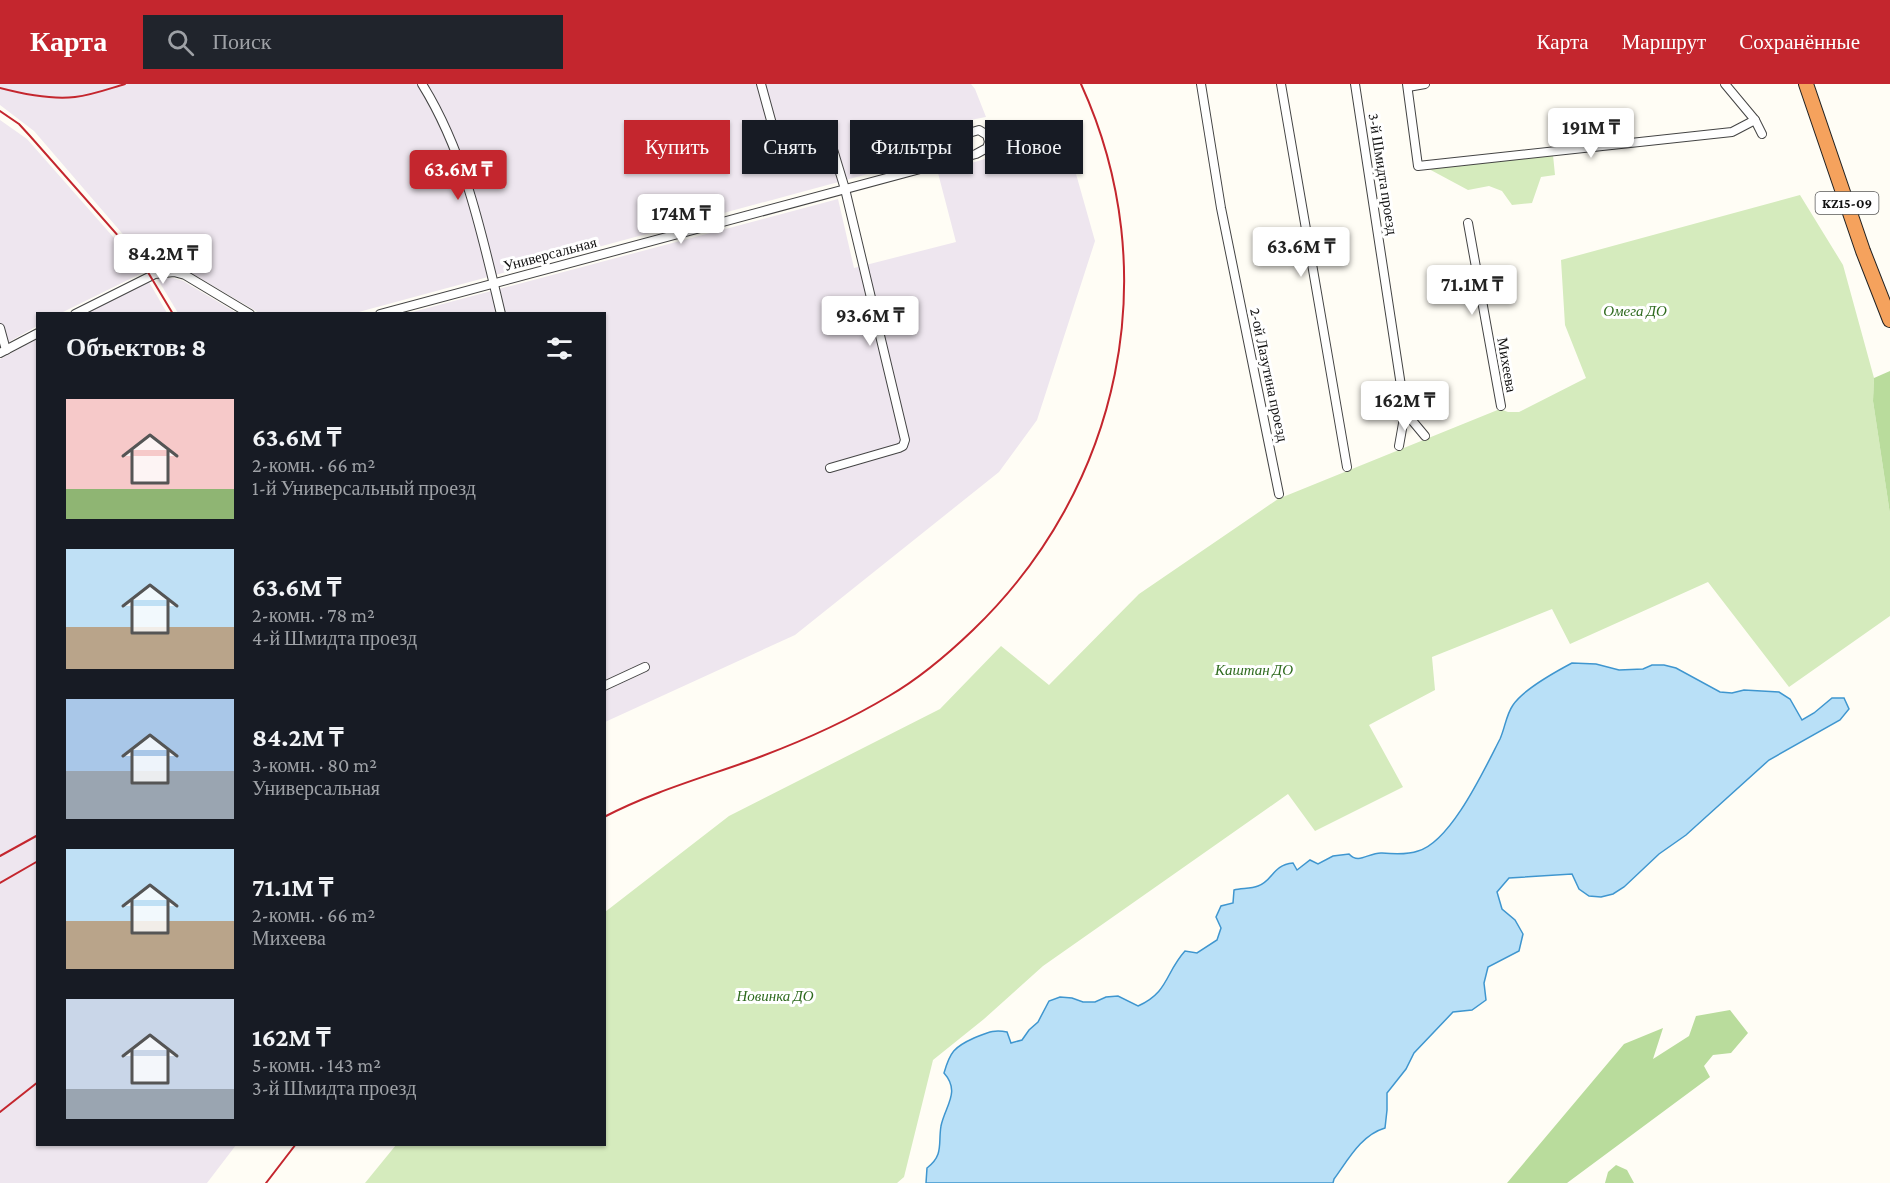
<!DOCTYPE html>
<html lang="ru">
<meta charset="utf-8">
<style>
:root{--surface:#171b24;--page:#20242c;--text:#f1f3f6;--muted:#9ea1a6;--accent:#c4262e}
body{margin:0;font-family:"Crimson Pro",serif;background:var(--page);color:var(--text);height:100vh;display:flex;flex-direction:column;font-size:22px;white-space:nowrap}
*{box-sizing:border-box;margin:0}
p{font-size:20px;color:var(--muted)}
.icon{flex:none;width:33px;height:33px;fill:none;stroke:currentColor;stroke-width:2;stroke-linecap:round;stroke-linejoin:round}
.map{position:relative;flex:1;overflow:hidden}
.drawer{position:absolute;left:36px;top:228px;width:570px;height:834px;display:flex;flex-direction:column;background:var(--surface);border-radius:0px;box-shadow:0 2px 4px #0004}
.drawer>*{flex:none}
.hud{position:absolute;left:624px;top:36px;width:570px;height:54px;display:flex;gap:12px}
.price{position:absolute;translate:-50% -51px;padding:0 14px;border-radius:6px;background:#fff;color:#222;font-size:20px;line-height:39px;filter:drop-shadow(0 2px 3px #0008)}
.price::after{content:'';position:absolute;left:50%;top:36px;width:18px;height:14px;margin-left:-9px;background:inherit;clip-path:polygon(0 0,100% 0,50% 100%)}
.price.active{background:var(--accent);color:#fff}
ul{padding:0;list-style:none}
li{display:flex;align-items:center;gap:18px;height:150px;padding:0 30px}
li span{display:grid;place-items:center;flex:none;width:168px;height:120px;border-radius:0px;color:#555}
li>.icon{margin-inline-start:auto}
span .icon{width:72px;height:72px;fill:#fffc;stroke-width:1}
li b{font-size:26px}
h2{display:flex;justify-content:space-between;align-items:center;height:72px;padding:0 30px;font-size:26px}
.chip{padding:0 21px;border-radius:0px;background:var(--surface);box-shadow:0 2px 4px #0004;font-size:21px;line-height:54px}
.chip.active{background:var(--accent);color:#fff}
header{display:flex;align-items:center;gap:36px;box-sizing:border-box;height:84px;padding:0 30px;background:var(--accent);color:#fff}
header strong{font-size:28px}
nav{display:flex;gap:33px;margin-inline-start:auto;font-size:21px}
.search{width:420px;height:54px;background:var(--page);display:flex;align-items:center;gap:15px;box-sizing:border-box;padding:0 21px;border-radius:0px;color:var(--muted);font-size:22px}
.map>svg:first-child{display:block}
.industrial{fill:#eee6ef}
.green{fill:#d5ebbd}
.forest{fill:#b9dc9c}
.water{fill:#b9e0f7;stroke:#3f96cf;stroke-width:1.5}
.lines{fill:none;stroke-linecap:round;stroke-linejoin:round}
.street-casing{stroke:#444;stroke-width:10}
.highway-casing{stroke:#222;stroke-width:16}
.street{stroke:#fff;stroke-width:8}
.highway{stroke:#f5a25d;stroke-width:14}
.rail{stroke:#c4262e;stroke-width:2}
.labels{text-anchor:middle;dominant-baseline:central;stroke-width:6;stroke-linejoin:round;paint-order:stroke}
.shield{fill:#fff;stroke:#585858;stroke-width:1.5}
.shield-label{font-size:14px;font-weight:bold;fill:#111}
.street-label{font-size:15px;fill:#111;stroke:#fff}
.park-label{font-size:15px;font-style:italic;fill:#2f6b1f;stroke:#fff}
</style>
<header>
<strong>Карта</strong>
<div class="search"><svg class="icon" aria-label="search" viewBox="0 0 24 24"><circle cx="10" cy="10" r="6"/><path d="M15 15l6 6"/></svg>Поиск</div>
<nav><a>Карта</a><a>Маршрут</a><a>Сохранённые</a></nav>
</header>
<div class="map">
<svg width="1890" height="1099" viewBox="0 0 1890 1099">
<rect width="100%" height="100%" fill="#fffdf5"/>
<g class="industrial">
<polygon points="0,0 971,0 975,5 986,33 955,39 934,72 355,229 261,230 186,186 174,182 152,184 34,47 0,21"/>
<polygon points="0,36 27,55 144,188 61,229 38,230 37,242 0,263"/>
<polygon points="1065,51 1095,157 1037,336 999,388 795,551 605,638 604,230 405,230 838,115 854,184 956,158 938,89"/>
<polygon points="157,194 173,194 183,197 237,229 178,229"/>
<polygon points="149,198 167,229 86,229"/>
<polygon points="37,255 38,1060 236,1061 207,1099 0,1099 0,275"/>
</g>
<g class="green">
<polygon points="1553,71 1555,91 1541,93 1532,119 1512,121 1502,107 1489,102 1468,106 1427,84"/>
<polygon points="1800,111 1843,181 1874,294 1873,317 1890,430 1890,532 1789,603 1708,498 1570,560 1552,525 1432,573 1435,606 1369,641 1403,703 1315,747 1288,710 1043,882 984,935 933,976 904,1093 897,1099 365,1099 396,1061 604,1060 605,828 729,732 940,625 1001,562 1049,601 1139,510 1278,415 1500,325 1508,328 1519,328 1586,294 1565,241 1561,176"/>
</g>
<g class="forest">
<polygon points="1890,287 1890,430 1873,317 1874,294"/>
<polygon points="1730,926 1748,949 1731,969 1713,971 1704,982 1710,993 1567,1099 1507,1099 1624,960 1663,944 1653,975 1689,952 1696,932"/>
<polygon points="1616,1081 1627,1086 1634,1099 1605,1099 1608,1088"/>
</g>
<path class="water" d="M1572 579 1596 580 1619 586 1643 585 1652 581H1664L1676 584 1720 608 1732 609 1744 606 1779 608 1790 615 1802 636 1814 629 1832 614H1844L1849 625 1840 636 1769 676 1686 751 1659 770 1624 803 1613 810 1601 813 1589 812 1579 805 1572 790 1509 794 1497 808 1502 825 1515 836 1523 850 1519 867 1488 883 1484 899 1486 916 1472 926 1453 928 1414 969 1406 985 1387 1009V1026L1385 1044C1361 1051 1348 1076 1334 1095L1333 1099H926L927 1084C944 1071 938 1060 941 1042 945 1022 961 1008 944 989 950 968 954 963 974 954 987 949 993 945 1007 948L1011 959 1022 956 1029 946 1038 938 1049 917 1060 913 1072 914 1083 918H1095L1106 913 1118 912 1138 922C1169 908 1165 889 1185 867L1197 869 1217 856 1221 844 1216 833 1221 822 1233 819 1234 806C1241 804 1251 805 1258 802 1273 797 1272 781 1293 779L1297 786 1310 776 1318 780 1333 772 1349 770C1359 781 1369 768 1382 769 1393 770 1407 771 1418 767 1451 758 1485 684 1500 655 1505 644 1506 631 1513 621 1523 606 1555 588 1572 579Z"/>
<g class="lines">
<defs>
<g id="street">
<path d="M422 0C465 69 482 151 501 230"/>
<polyline points="761,0 777,58 782,61 821,52 826,53 831,59 845,105 905,356 903,362 899,364 830,384"/>
<polyline points="1201,0 1221,124 1279,410"/>
<polyline points="1281,0 1347,383"/>
<polyline points="1355,0 1405,328 1399,362"/>
<polyline points="1407,0 1418,82 1732,48 1755,36"/>
<polyline points="1725,0 1755,36 1762,50"/>
<polyline points="1408,3 1425,0"/>
<polyline points="1468,139 1501,322"/>
<polyline points="75,230 155,190 174,188 185,191 250,230"/>
<polyline points="380,230 976,70 987,64 989,58 987,51 979,46 955,53 947,69 935,81"/>
<polyline points="0,244 6,266"/>
<polyline points="0,269 38,249"/>
<polyline points="1405,328 1425,352"/>
<polyline points="604,602 645,583"/>
</g>
<polyline id="highway" points="1806,0 1863,167 1890,236"/>
</defs>
<use href="#street" class="street-casing"/>
<use href="#highway" class="highway-casing"/>
<use href="#street" class="street"/>
<use href="#highway" class="highway"/>
<g class="rail">
<path d="M0 4C23 10 51 16 75 13 92 11 108 5 125 0"/>
<polyline points="0,27 19,40 30,52 143,180 173,230"/>
<path d="M604 733C650 709 698 695 746 678 796 660 844 639 889 612 920 594 947 571 973 546 1121 404 1167 188 1081 0"/>
<polyline points="0,772 38,751"/>
<polyline points="0,799 38,777"/>
<polyline points="0,1028 38,998"/>
<polyline points="266,1099 296,1060"/>
</g>
</g>
<g class="labels">
<rect class="shield" x="1815.5" y="108" width="63" height="22" rx="4.5"/>
<g class="shield-label">
<text x="1847" y="119">KZ15-09</text>
</g>
<g class="street-label">
<text transform="translate(1383 90) rotate(81)">3-й Шмидта проезд</text>
<text transform="translate(550 170) rotate(-15)">Универсальная</text>
<text transform="translate(1507 281) rotate(80)">Михеева</text>
<text transform="translate(1269 291) rotate(78)">2-ой Лазутина проезд</text>
</g>
<g class="park-label">
<text x="1635" y="227">Омега ДО</text>
<text x="1254" y="586">Каштан ДО</text>
<text x="775" y="912">Новинка ДО</text>
</g>
</g>
</svg>
<b class="price" style="left:1591px;top:75px">191M ₸</b>
<b class="price active" style="left:458px;top:117px">63.6M ₸</b>
<b class="price" style="left:681px;top:161px">174M ₸</b>
<b class="price" style="left:1301px;top:194px">63.6M ₸</b>
<b class="price" style="left:163px;top:201px">84.2M ₸</b>
<b class="price" style="left:1472px;top:232px">71.1M ₸</b>
<b class="price" style="left:870px;top:263px">93.6M ₸</b>
<b class="price" style="left:1405px;top:348px">162M ₸</b>
<div class="hud">
<a class="chip active">Купить</a>
<a class="chip">Снять</a>
<a class="chip">Фильтры</a>
<a class="chip">Новое</a>
</div>
<section class="drawer">
<h2>Объектов: 8<svg class="icon" aria-label="filters" viewBox="0 0 24 24"><path d="M4 7h16M4 17h16"/><circle cx="9" cy="7" r="2"/><circle cx="15" cy="17" r="2"/></svg></h2>
<ul>
<li><span style="background:linear-gradient(#f6c9c9 75%,#8fb573 0)"><svg class="icon" aria-label="home" viewBox="0 0 24 24"><path d="M3 11l9-7 9 7M6 9v11h12V9"/></svg></span><div><b>63.6M ₸</b><p>2-комн. · 66 m²</p><p>1-й Универсальный проезд</p></div></li>
<li><span style="background:linear-gradient(#bfe0f5 65%,#b9a48a 0)"><svg class="icon" aria-label="home" viewBox="0 0 24 24"><path d="M3 11l9-7 9 7M6 9v11h12V9"/></svg></span><div><b>63.6M ₸</b><p>2-комн. · 78 m²</p><p>4-й Шмидта проезд</p></div></li>
<li><span style="background:linear-gradient(#a9c7e8 60%,#9aa5b1 0)"><svg class="icon" aria-label="home" viewBox="0 0 24 24"><path d="M3 11l9-7 9 7M6 9v11h12V9"/></svg></span><div><b>84.2M ₸</b><p>3-комн. · 80 m²</p><p>Универсальная</p></div></li>
<li><span style="background:linear-gradient(#bfe0f5 60%,#b9a48a 0)"><svg class="icon" aria-label="home" viewBox="0 0 24 24"><path d="M3 11l9-7 9 7M6 9v11h12V9"/></svg></span><div><b>71.1M ₸</b><p>2-комн. · 66 m²</p><p>Михеева</p></div></li>
<li><span style="background:linear-gradient(#c9d6e8 75%,#9aa5b1 0)"><svg class="icon" aria-label="home" viewBox="0 0 24 24"><path d="M3 11l9-7 9 7M6 9v11h12V9"/></svg></span><div><b>162M ₸</b><p>5-комн. · 143 m²</p><p>3-й Шмидта проезд</p></div></li>
</ul>
</section>
</div>
